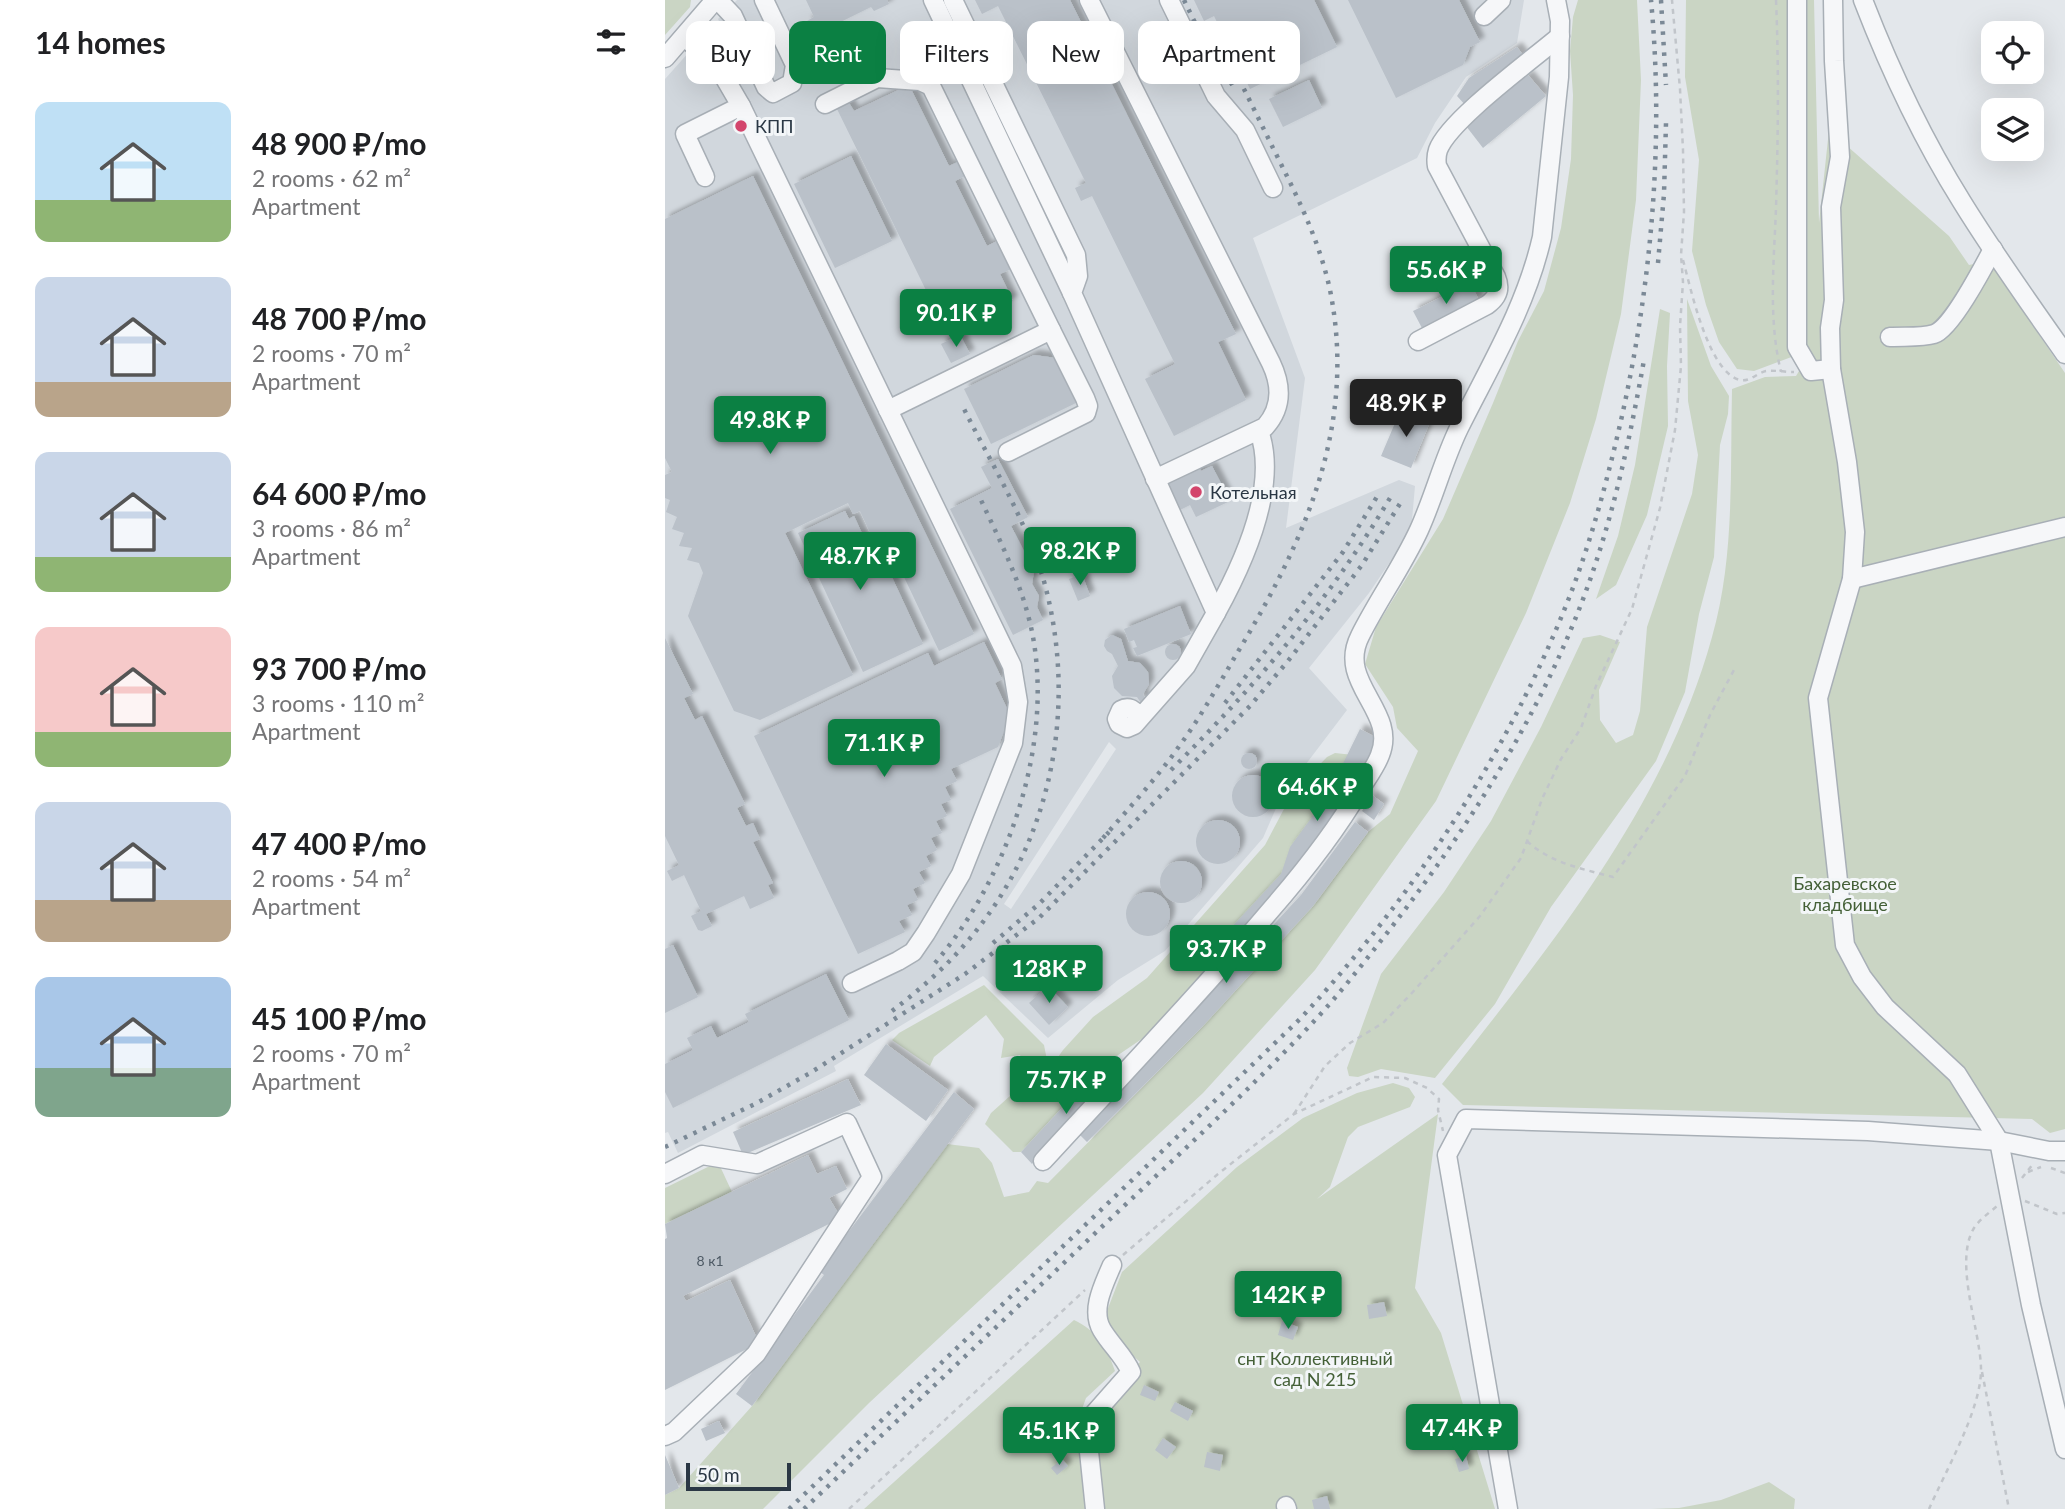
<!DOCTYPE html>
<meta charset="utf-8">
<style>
:root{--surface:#fff;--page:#f2f2f2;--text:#202124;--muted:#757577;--accent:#0b8043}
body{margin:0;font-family:Lato,sans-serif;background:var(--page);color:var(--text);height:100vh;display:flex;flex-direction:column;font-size:26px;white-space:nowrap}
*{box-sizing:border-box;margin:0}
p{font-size:23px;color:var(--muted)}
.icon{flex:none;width:38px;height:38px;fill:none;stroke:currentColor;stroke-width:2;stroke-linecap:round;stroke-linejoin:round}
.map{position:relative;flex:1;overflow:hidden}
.sheet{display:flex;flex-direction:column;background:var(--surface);width:665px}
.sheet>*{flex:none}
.banner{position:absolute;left:21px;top:21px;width:665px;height:63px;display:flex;gap:14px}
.buttons{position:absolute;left:1316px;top:21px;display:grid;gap:14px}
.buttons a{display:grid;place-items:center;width:63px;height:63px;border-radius:14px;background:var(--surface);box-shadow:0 7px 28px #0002;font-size:35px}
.scale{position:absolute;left:21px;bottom:18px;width:105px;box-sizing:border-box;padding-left:7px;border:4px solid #2a3744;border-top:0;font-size:19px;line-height:24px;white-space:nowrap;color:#2a3744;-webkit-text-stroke:5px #f3f6f8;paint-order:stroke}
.price{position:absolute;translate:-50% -60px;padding:0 16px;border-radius:7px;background:var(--accent);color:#fff;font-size:23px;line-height:46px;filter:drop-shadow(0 2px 4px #0008)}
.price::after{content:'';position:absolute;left:50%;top:42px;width:21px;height:16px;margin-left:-10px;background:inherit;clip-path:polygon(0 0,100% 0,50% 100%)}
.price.selected{background:#222;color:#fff}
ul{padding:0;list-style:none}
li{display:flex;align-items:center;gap:21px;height:175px;padding:0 35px}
li span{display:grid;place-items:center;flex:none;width:196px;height:140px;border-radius:14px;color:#555}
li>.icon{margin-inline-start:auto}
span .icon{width:84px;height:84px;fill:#fffc;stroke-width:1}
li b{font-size:30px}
h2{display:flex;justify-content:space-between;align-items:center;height:84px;padding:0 35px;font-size:30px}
.pill{padding:0 24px;border-radius:14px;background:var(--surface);box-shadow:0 7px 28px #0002;font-size:24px;line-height:63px}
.pill.selected{background:var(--accent);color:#fff}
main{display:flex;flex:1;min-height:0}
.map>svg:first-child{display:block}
.built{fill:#d1d7dd;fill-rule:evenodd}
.green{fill:#cad5c4}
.building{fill:#bac1c9;filter:url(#shadow)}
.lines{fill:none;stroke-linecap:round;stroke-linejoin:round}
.minor-casing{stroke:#a8afb6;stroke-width:21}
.path{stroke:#c1c5ca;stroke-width:2.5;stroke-dasharray:5 5;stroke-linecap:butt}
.minor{stroke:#f6f7f9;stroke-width:18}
.rail{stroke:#7b8996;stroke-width:4.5;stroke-dasharray:3.5 7;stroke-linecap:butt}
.poi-dot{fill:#d3456c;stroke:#f3f6f8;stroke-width:2.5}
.labels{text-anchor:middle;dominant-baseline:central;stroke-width:6;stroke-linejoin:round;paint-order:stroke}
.number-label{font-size:14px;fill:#4e5a65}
.poi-label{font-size:18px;fill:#2a3744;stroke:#f3f6f8;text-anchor:start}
.park-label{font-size:18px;fill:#446037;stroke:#f3f6f8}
</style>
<main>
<section class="sheet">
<h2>14 homes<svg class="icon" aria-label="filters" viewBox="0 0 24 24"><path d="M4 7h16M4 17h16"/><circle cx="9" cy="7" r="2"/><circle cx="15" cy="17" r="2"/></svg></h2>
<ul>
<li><span style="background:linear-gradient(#bfe0f5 70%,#8fb573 0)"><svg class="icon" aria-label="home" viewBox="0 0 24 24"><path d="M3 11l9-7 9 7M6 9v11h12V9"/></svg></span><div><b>48 900 ₽/mo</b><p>2 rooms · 62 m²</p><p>Apartment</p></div></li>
<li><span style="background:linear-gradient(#c9d6e8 75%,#b9a48a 0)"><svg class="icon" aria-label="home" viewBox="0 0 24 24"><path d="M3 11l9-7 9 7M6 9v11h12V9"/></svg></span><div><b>48 700 ₽/mo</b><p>2 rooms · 70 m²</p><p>Apartment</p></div></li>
<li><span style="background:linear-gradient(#c9d6e8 75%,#8fb573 0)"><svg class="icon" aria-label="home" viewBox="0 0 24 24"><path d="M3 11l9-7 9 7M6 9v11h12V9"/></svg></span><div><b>64 600 ₽/mo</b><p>3 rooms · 86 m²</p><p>Apartment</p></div></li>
<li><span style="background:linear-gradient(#f6c9c9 75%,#8fb573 0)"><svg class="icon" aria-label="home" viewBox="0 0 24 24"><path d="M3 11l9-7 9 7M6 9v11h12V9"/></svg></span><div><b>93 700 ₽/mo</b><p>3 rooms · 110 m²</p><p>Apartment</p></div></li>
<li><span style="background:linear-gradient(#c9d6e8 70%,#b9a48a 0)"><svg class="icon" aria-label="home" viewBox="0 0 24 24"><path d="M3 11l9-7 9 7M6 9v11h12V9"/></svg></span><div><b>47 400 ₽/mo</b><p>2 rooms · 54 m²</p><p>Apartment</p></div></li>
<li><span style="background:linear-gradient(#a9c7e8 65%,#7fa58c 0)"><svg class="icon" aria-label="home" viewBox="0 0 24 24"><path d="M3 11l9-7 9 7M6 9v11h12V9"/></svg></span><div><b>45 100 ₽/mo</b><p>2 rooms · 70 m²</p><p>Apartment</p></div></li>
</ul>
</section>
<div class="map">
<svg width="1400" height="1509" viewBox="0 0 1400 1509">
<defs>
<filter id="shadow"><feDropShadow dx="5" dy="-5" stdDeviation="2" flood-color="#0004"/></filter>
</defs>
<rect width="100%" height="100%" fill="#e3e7eb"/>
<path class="built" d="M72 0H859L852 43 801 77 770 123 752 158 588 238 640 378 621 528 734 480 750 486 746 531 704 593 644 668 682 710 616 797 598 838 500 951 453 980 383 1038 318 976 169 1066 171 1071 13 1153 3 1132 0 1133V79L42 32 62 63 83 84 53 19ZM444 742 451 749 346 909 339 904Z"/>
<g class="green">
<polygon points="0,0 26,0 25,7 0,35"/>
<polygon points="913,0 972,0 976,80 971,200 956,314 931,419 905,503 861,613 771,801 650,970 538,1093 204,1403 98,1509 0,1509 0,1495 14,1488 87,1406 282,1144 314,1148 327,1163 339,1197 364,1192 372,1181 383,1183 537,1027 648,906 703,832 725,814 753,751 732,728 728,707 700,664 711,627 778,519 828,403 853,341 879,291 896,228 906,159 908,95 905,51 908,17"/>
<path d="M1021 0H1149L1154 223 1164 130 1284 236 1304 265 1324 261 1400 373V1129L1385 1133 1367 1119 798 1105 777 1084C884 948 1000 807 1047 637 1070 557 1065 471 1067 389L1100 377 1131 376 1140 361V352L1089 371 1072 369 1054 342 1041 305 1027 251 1034 160 1020 77Z"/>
<polygon points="1022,299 1046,366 1064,396 1063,414 1055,445 1049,557 1034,614 1020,692 991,761 886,907 830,1004 770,1078 716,1069 693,1077 684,1076 682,1068 716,974 779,892 826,821 876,727 918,638 935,635 955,642 934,690 935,720 951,743 968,735 975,711 982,627 1027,494 1033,455 1023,401"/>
<polygon points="995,309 1005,313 1002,366 1003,426 982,515 951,585 931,599 953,536 970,465"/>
<polygon points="670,753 688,755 634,863 490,1030 434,1068 356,1152 348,1152 320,1124 326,1113 364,1079 355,1055 336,1058 339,1039 321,1015 269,1057 265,1066 227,1040 234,1033 319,985 379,1045 384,1070 398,1050 428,1017 482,978 600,845 628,792 662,757"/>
<path d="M728 1083 744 1088 750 1097 745 1107 693 1127 683 1137 665 1187 652 1199 773 1114 750 1288 776 1333 830 1509H199L409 1320C431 1330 443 1349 450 1371L421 1398 412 1423 475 1362 458 1347 441 1325 440 1316 457 1272 572 1167 638 1118 692 1093Z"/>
<polygon points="53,1162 67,1192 0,1224 0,1188"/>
<polygon points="1104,1482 1130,1499 1129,1509 986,1509 1014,1508 1056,1500"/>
</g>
<g class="building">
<polygon points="141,0 222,0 224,4 209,11 206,7 149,35 142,21 149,17"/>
<polygon points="310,0 405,0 571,334 553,342 581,400 509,436 480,379 510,364 427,196 416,201 410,188 421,183 333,6 317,14"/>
<polygon points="529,0 649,0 672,47 585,89 549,16 539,21"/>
<polygon points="683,0 794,0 815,42 805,47 798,65 731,98"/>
<polygon points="852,47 861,59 802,107 792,96 804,78"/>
<polygon points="863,75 881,96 818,148 801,126"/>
<polygon points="644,80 657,108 618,127 604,99"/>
<polygon points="244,85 284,166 293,162 300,176 290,181 322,246 332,241 346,269 335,274 348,301 282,333 172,109 184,103 189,111"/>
<polygon points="186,156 227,241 170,268 129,184"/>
<polygon points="88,176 309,634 274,651 222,541 211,546 195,511 188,514 183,503 120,533 188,675 95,720 69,711 23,616 38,573 34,563 22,560 27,548 14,546 19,533 7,529 12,517 1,512 5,500 0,498 0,475 7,472 0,458 0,219"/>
<polygon points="805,283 815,302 758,330 748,311"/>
<polygon points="295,335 305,354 286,363 276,344"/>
<polygon points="369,355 391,358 413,402 326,444 299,389"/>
<polygon points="736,409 765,422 746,468 716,456"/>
<polygon points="333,459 363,517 346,526 369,571 367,584 374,596 372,607 378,620 348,635 285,509 327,488 316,467"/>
<polygon points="533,465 536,471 547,466 565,501 531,517 525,505 511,512 497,483"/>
<polygon points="180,511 184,519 189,516 210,562 218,558 258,644 198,672 133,533"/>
<polygon points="417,574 425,596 413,601 404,579"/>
<polygon points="515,606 526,634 472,656 468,648 472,647 469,640 464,642 459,629"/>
<polygon points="447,635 456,639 463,661 475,663 483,672 484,684 478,694 481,701 476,703 472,697 457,696 449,688 447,676 453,666 447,654 442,651 439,646 440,640"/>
<polygon points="0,638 28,694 19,698 30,720 37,716 80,804 72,808 81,826 88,823 95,839 88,842 108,883 103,885 109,898 85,909 79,896 41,914 47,926 37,931 33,930 26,916 36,911 19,875 7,881 2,871 14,865 0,836"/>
<polygon points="319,642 337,679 330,683 345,715 333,747 286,769 292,781 280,787 286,800 276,804 282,816 271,821 277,833 266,838 272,850 261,856 266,866 254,872 260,883 248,889 253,900 242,905 247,915 234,921 240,932 193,954 89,736 263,653 269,666"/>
<circle cx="508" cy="652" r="8"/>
<polygon points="695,729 712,738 679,813 574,937 565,929 616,874 625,847 661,798"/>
<circle cx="584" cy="761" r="8"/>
<circle cx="588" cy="796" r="21"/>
<polygon points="707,795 719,804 709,820 697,811"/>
<circle cx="553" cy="842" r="22"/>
<polygon points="690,822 703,832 648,906 537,1027 422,1142 411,1131 524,1016 636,895"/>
<circle cx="516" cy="882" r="21"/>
<circle cx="483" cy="914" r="22"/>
<polygon points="8,945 33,997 0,1013 0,949"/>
<polygon points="161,974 184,1020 8,1108 0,1092 0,1064 28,1050 22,1038 46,1026 52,1038 84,1022 80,1014"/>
<polygon points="383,986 403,1007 384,1025 364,1003"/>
<polygon points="221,1044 283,1090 261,1121 199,1075"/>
<polygon points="434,1068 446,1080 367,1164 356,1152"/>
<polygon points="183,1079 196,1105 78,1155 68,1132"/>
<polygon points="289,1092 309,1109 87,1406 71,1394 159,1275 154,1271"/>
<polygon points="143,1155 152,1174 171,1166 182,1189 164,1198 176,1218 18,1296 21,1301 65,1280 94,1343 0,1390 0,1239 2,1238 0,1224"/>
<polygon points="719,1302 722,1316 704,1319 702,1305"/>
<polygon points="617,1321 633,1327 628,1340 613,1335"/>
<polygon points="479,1385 494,1392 490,1401 475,1395"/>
<polygon points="510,1402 528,1411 523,1421 505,1411"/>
<polygon points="819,1420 826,1436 818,1440 811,1424"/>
<polygon points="54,1421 60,1433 41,1441 36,1429"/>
<polygon points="498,1438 511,1447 502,1459 490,1450"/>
<polygon points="542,1452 558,1455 555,1471 539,1467"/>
<polygon points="0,1455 14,1488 0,1495"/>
<polygon points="801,1456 804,1469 794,1472 790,1459"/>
<polygon points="397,1459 403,1466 392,1475 386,1468"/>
<polygon points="662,1496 665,1509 649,1509 647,1500"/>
</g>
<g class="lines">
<defs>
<g id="minor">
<polyline points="53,0 68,16 101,87 108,93 127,83 130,65 99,0"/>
<polyline points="268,0 407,293"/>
<path d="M288 0 411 255 413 276 407 293 551 613 521 666 476 717 469 725 462 728 454 724 452 719 456 710C465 705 469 711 476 717"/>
<path d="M424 0 606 363C617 386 617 408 600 427L490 479"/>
<polyline points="504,0 551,96 580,130 608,188"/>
<polyline points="1132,0 1132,347 1146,371 1166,369"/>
<polyline points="1168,0 1169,61 1175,157 1166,207 1169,300 1165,328 1166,369 1182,462 1190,532 1187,579 1153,698 1180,945 1197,977 1220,1007 1292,1074 1334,1141 1366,1305 1400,1449"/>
<path d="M1198 0C1225 70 1257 138 1297 202 1329 254 1365 304 1400 354"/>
<polyline points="819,16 836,0"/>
<polyline points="19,37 51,63 76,106 20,134 40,177"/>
<polyline points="0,58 50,0"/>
<polyline points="130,65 178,42"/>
<polyline points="160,104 212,78 255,81 266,86 386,330"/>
<polyline points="76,106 347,666 353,702 348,743 296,874 261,933 248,952 233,961 187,983"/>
<path d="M1225 337C1239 336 1256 338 1269 334 1286 329 1319 266 1328 249"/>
<path d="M753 341 822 305C833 297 836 289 831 277L772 166C771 160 771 156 773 150 784 120 867 60 895 36"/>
<polyline points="223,410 386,330 420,398 423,406 421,413 343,452"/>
<polyline points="1187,579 1400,527"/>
<path d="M551 613C578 564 614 486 594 431"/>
<path d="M378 1161C454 1078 532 997 604 912 638 873 670 833 696 788 702 778 711 766 715 755 733 711 671 683 695 636 713 600 737 567 754 530 769 497 778 461 794 428 826 364 861 307 877 237L894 77 895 21 891 0"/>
<polyline points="0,1174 37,1155 92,1164 182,1123 207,1177 91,1354 9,1432 0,1436"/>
<polyline points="621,1506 622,1509"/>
<path d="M430 1509 421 1423 466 1372C459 1356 446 1345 437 1330 425 1310 439 1284 447 1265"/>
<polyline points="843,1509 782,1155 801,1119 1203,1131 1334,1141 1384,1151 1400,1151"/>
</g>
</defs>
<use href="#minor" class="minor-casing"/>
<g class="path">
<path d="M1111 0C1114 71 1113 137 1111 208 1109 262 1103 319 1116 372"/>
<path d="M1018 260C1026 289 1043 372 1075 380 1085 382 1092 373 1101 371 1109 370 1120 372 1129 372"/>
<path d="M862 841C885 863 918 869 948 877L1020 776 1045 715 1070 668"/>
<polyline points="629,1114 660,1066 685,1043 718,1023 746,994 815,916 856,858 877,799 896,759 916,728 931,686 967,609 995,508 1010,430 1016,366 1015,326 1018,282 1016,255 1019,212 1018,150 1015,89 1007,0"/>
<polyline points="1386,1168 1400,1173"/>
<polyline points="1363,1172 1376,1167"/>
<polyline points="1357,1178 1368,1164"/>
<polyline points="1360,1201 1392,1214 1400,1213"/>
<polyline points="458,1255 553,1174 629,1114 708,1077 740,1078 762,1088 774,1099 773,1110 778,1131"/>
<polyline points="1317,1372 1344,1509"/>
<polyline points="184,1509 420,1290"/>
<path d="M1264 1509C1280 1472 1316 1410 1316 1370 1316 1331 1288 1263 1309 1228 1315 1219 1324 1213 1332 1206"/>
</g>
<use href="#minor" class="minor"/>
<g class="rail">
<polyline points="519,0 535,33 571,91"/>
<polyline points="996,0 1001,85"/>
<polyline points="993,263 999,194 1001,123"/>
<polyline points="560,703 678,552 713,495"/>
<path d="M506 770C591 685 663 602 725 498"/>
<path d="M438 838C464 808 492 778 515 745 537 715 555 682 574 650 641 538 692 424 665 290 654 239 631 194 608 148 588 107 567 65 547 24"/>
<polyline points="328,943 375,903 444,832"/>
<path d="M270 963C342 879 388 748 368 637 359 588 336 543 315 498"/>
<path d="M227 1011C253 991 279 969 301 943 386 845 413 710 380 585 363 523 327 465 298 407"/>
<polyline points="0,1147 90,1104 145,1073 300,974 374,918 585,706 623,661 697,565 736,502"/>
<path d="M124 1509 635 1019C748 897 843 753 904 598 927 539 943 477 957 416 987 279 999 139 986 0"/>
<path d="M139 1509C240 1413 341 1318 442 1222 513 1155 586 1089 652 1018 677 991 699 962 722 933 799 834 869 725 915 607 946 527 964 444 979 360"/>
</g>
</g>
<g class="poi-dot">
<circle cx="76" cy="126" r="7"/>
<circle cx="531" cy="492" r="7"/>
</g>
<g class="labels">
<g class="number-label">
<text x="45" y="1260">8 к1</text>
</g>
<g class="poi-label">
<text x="90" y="126">КПП</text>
<text x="545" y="492">Котельная</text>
</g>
<g class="park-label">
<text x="1180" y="883">Бахаревское<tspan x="1180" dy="21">кладбище</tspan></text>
<text x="650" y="1358">снт Коллективный<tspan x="650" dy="21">сад N 215</tspan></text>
</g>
</g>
</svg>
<div class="buttons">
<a><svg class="icon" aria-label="locate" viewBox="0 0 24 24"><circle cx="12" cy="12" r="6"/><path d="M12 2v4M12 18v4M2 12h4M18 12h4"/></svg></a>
<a><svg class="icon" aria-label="layers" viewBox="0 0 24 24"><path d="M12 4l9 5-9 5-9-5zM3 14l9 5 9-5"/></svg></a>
</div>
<div class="scale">50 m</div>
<b class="price" style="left:781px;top:306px">55.6K ₽</b>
<b class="price" style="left:291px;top:349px">90.1K ₽</b>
<b class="price selected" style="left:741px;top:439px">48.9K ₽</b>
<b class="price" style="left:105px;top:456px">49.8K ₽</b>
<b class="price" style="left:415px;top:587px">98.2K ₽</b>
<b class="price" style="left:195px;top:592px">48.7K ₽</b>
<b class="price" style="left:219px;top:779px">71.1K ₽</b>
<b class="price" style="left:652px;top:823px">64.6K ₽</b>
<b class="price" style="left:561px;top:985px">93.7K ₽</b>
<b class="price" style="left:384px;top:1005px">128K ₽</b>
<b class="price" style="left:401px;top:1116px">75.7K ₽</b>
<b class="price" style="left:623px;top:1331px">142K ₽</b>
<b class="price" style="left:797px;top:1464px">47.4K ₽</b>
<b class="price" style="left:394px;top:1467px">45.1K ₽</b>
<div class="banner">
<a class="pill">Buy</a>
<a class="pill selected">Rent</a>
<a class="pill">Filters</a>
<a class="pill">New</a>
<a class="pill">Apartment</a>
</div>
</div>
</main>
